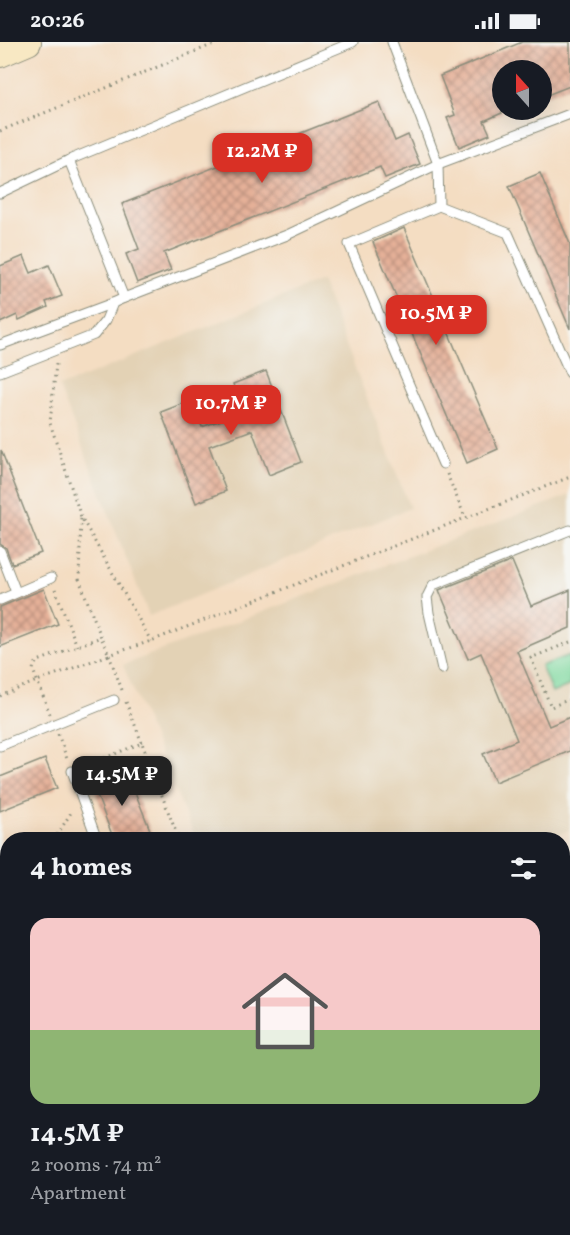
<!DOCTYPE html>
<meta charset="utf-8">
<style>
:root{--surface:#171b24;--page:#242831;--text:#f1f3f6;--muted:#9ea1a6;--accent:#d93025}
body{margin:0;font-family:Vollkorn,serif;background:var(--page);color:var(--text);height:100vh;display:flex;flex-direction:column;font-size:22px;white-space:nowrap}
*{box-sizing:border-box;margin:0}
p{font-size:20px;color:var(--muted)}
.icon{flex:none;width:33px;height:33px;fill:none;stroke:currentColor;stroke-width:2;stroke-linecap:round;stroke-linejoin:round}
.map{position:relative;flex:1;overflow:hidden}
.sheet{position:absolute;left:0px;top:790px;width:570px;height:404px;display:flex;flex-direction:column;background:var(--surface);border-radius:24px 24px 0 0;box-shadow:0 6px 24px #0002}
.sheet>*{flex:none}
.needle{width:39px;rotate:339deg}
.fabs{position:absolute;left:492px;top:18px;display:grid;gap:12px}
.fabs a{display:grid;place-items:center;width:60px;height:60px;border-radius:50%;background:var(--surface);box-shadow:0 6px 24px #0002;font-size:30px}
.price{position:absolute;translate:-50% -51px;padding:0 14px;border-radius:12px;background:var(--accent);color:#fff;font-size:20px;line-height:39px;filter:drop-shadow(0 2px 3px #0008)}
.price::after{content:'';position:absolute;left:50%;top:36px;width:18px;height:14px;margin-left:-9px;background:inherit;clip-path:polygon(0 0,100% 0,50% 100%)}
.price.current{background:#222;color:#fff}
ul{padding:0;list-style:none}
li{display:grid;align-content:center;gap:12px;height:318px;padding:0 30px}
li span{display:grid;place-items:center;height:186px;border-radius:18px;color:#555}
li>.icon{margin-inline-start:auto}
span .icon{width:108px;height:108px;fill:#fffc;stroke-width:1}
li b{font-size:26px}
h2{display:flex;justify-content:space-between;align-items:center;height:72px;padding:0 30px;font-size:26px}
.status{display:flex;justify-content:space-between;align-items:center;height:42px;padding:0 30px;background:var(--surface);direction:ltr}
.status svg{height:16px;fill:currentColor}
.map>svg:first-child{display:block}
.built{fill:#e3d2b5}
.grass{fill:#7ed99f;stroke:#4e8b6a;stroke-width:1.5}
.building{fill:url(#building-cross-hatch)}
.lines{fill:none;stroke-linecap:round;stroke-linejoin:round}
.lane-casing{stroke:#8a8d7b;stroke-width:11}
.secondary-casing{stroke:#8a8d7b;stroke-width:28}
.path{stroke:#8a8d7b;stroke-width:3;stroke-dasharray:1.5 4.5;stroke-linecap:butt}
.lane{stroke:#fff;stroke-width:9}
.secondary{stroke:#f8e8c3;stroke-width:26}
</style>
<div class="status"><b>20:26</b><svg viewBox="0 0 49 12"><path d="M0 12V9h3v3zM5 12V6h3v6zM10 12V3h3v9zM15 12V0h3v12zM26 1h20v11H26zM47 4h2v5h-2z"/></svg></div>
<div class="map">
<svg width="570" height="1193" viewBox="0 0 570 1193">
<defs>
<pattern id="building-cross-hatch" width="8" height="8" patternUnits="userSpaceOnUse" patternTransform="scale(1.5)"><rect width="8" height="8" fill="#e5b098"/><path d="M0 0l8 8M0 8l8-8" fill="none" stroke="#b9907d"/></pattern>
</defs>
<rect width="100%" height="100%" fill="#f6f6f2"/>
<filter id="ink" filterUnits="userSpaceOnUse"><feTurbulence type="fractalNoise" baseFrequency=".0167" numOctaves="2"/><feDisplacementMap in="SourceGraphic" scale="12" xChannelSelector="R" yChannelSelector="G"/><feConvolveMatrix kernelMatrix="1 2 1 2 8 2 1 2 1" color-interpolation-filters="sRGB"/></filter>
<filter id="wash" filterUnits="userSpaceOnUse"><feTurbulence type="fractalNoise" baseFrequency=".008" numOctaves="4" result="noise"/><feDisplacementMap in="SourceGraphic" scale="24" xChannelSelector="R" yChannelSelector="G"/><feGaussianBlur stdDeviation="1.35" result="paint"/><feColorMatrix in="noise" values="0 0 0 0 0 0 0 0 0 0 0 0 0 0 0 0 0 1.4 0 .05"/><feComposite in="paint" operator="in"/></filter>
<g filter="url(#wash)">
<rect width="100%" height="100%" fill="#f4ddc2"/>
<g class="built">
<polygon points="321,239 410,466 149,574 59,345"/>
<polygon points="570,453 570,788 544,798 196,798 123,623"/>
<polygon points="570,989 570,1193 153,1193 149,1187 562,1186 562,992"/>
</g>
<polygon class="grass" points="570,613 570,643 552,651 541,624"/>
<g id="blocks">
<g class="building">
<polygon points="522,0 570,0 570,44 542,55 542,28 502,28 502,71 484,79 490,92 459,105 447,76 455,73 440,34"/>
<polygon points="379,60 395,99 408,93 420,122 385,136 380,125 164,211 171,228 137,241 126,212 139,207 122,162"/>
<polygon points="540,131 570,202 570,287 509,144"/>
<polygon points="404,186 498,407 467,421 373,200"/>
<polygon points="24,214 31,231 49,223 62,254 46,260 48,265 19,278 17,273 0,281 0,224"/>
<polygon points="266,329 301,420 269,433 252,388 209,404 226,449 196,461 161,370 192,358 202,385 243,370 233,342"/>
<polygon points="1,408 41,511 12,522 6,506 0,502"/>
<polygon points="512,519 531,564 570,548 570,586 517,609 549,684 570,675 570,709 495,740 483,712 517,698 481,611 468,617 439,548"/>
<polygon points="44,547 58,582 0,605 0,565"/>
<polygon points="45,717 57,746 0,769 0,735"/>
<polygon points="125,725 154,798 114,798 91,738"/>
</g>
</g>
</g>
<g filter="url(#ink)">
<use href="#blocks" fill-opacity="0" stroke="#8a8d7b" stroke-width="1.5"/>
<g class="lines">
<defs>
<g id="lane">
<polyline points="392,0 438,122 439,164 508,191 570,331"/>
<polyline points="0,151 69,118 353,0"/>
<polyline points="439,164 349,202 443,422"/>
<polyline points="124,256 287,193 438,122 570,72"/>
<polyline points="0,303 113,261"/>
<polyline points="0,330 94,293 106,278 113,261 124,256 69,118"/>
<polyline points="0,509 16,550"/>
<polyline points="0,558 51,536"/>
<polyline points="442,627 429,571 427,555 433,543 570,488"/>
<polyline points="0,704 114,658"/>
<polyline points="72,729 97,798"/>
<polyline points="562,819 570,817"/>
<polyline points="562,857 570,854"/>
<polyline points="562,935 570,932"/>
<polyline points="562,981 570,979"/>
<polyline points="0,1020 8,1017"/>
<polyline points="0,1184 8,1181"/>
<polyline points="76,1186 78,1193"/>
<polyline points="235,1186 240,1193"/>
<polyline points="434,1186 441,1193"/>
<polyline points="463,1193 469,1190 471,1186"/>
</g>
<polyline id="secondary" points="0,12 28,0"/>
</defs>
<use href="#lane" class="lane-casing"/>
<use href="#secondary" class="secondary-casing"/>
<g class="path">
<polyline points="0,89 219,0"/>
<polyline points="56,322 50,381 81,475 151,599"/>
<polyline points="447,432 465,475"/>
<polyline points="55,547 77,604"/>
<polyline points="570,600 531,616 551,665 570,657"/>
<polyline points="122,648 109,613 151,599 570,435"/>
<polyline points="0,654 37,639 109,613 101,595"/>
<polyline points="126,660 142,701"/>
<polyline points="50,672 33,628 34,623 38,619 101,595 79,537 81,475"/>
<polyline points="58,692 67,717"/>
<polyline points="82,725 142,701 179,798"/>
<polyline points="54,798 72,769"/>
<polyline points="0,876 8,873"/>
<polyline points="0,973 8,954"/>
<polyline points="0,1118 8,1125"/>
</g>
<use href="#lane" class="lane"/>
<use href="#secondary" class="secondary"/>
</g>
</g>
</svg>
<div class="fabs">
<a><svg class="needle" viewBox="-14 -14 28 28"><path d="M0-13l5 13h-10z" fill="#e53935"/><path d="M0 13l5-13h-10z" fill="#9ea1a6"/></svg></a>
</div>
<b class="price" style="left:262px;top:142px">12.2M ₽</b>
<b class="price" style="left:436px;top:304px">10.5M ₽</b>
<b class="price" style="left:231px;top:394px">10.7M ₽</b>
<b class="price current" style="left:122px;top:765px">14.5M ₽</b>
<section class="sheet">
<h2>4 homes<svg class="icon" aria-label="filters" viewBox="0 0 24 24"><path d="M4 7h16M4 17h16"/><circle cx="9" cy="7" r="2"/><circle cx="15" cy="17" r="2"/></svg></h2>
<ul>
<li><span style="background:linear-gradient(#f6c9c9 60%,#8fb573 0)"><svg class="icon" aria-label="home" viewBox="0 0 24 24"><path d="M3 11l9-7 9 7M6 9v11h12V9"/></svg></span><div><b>14.5M ₽</b><p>2 rooms · 74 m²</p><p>Apartment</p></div></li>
</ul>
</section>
</div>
